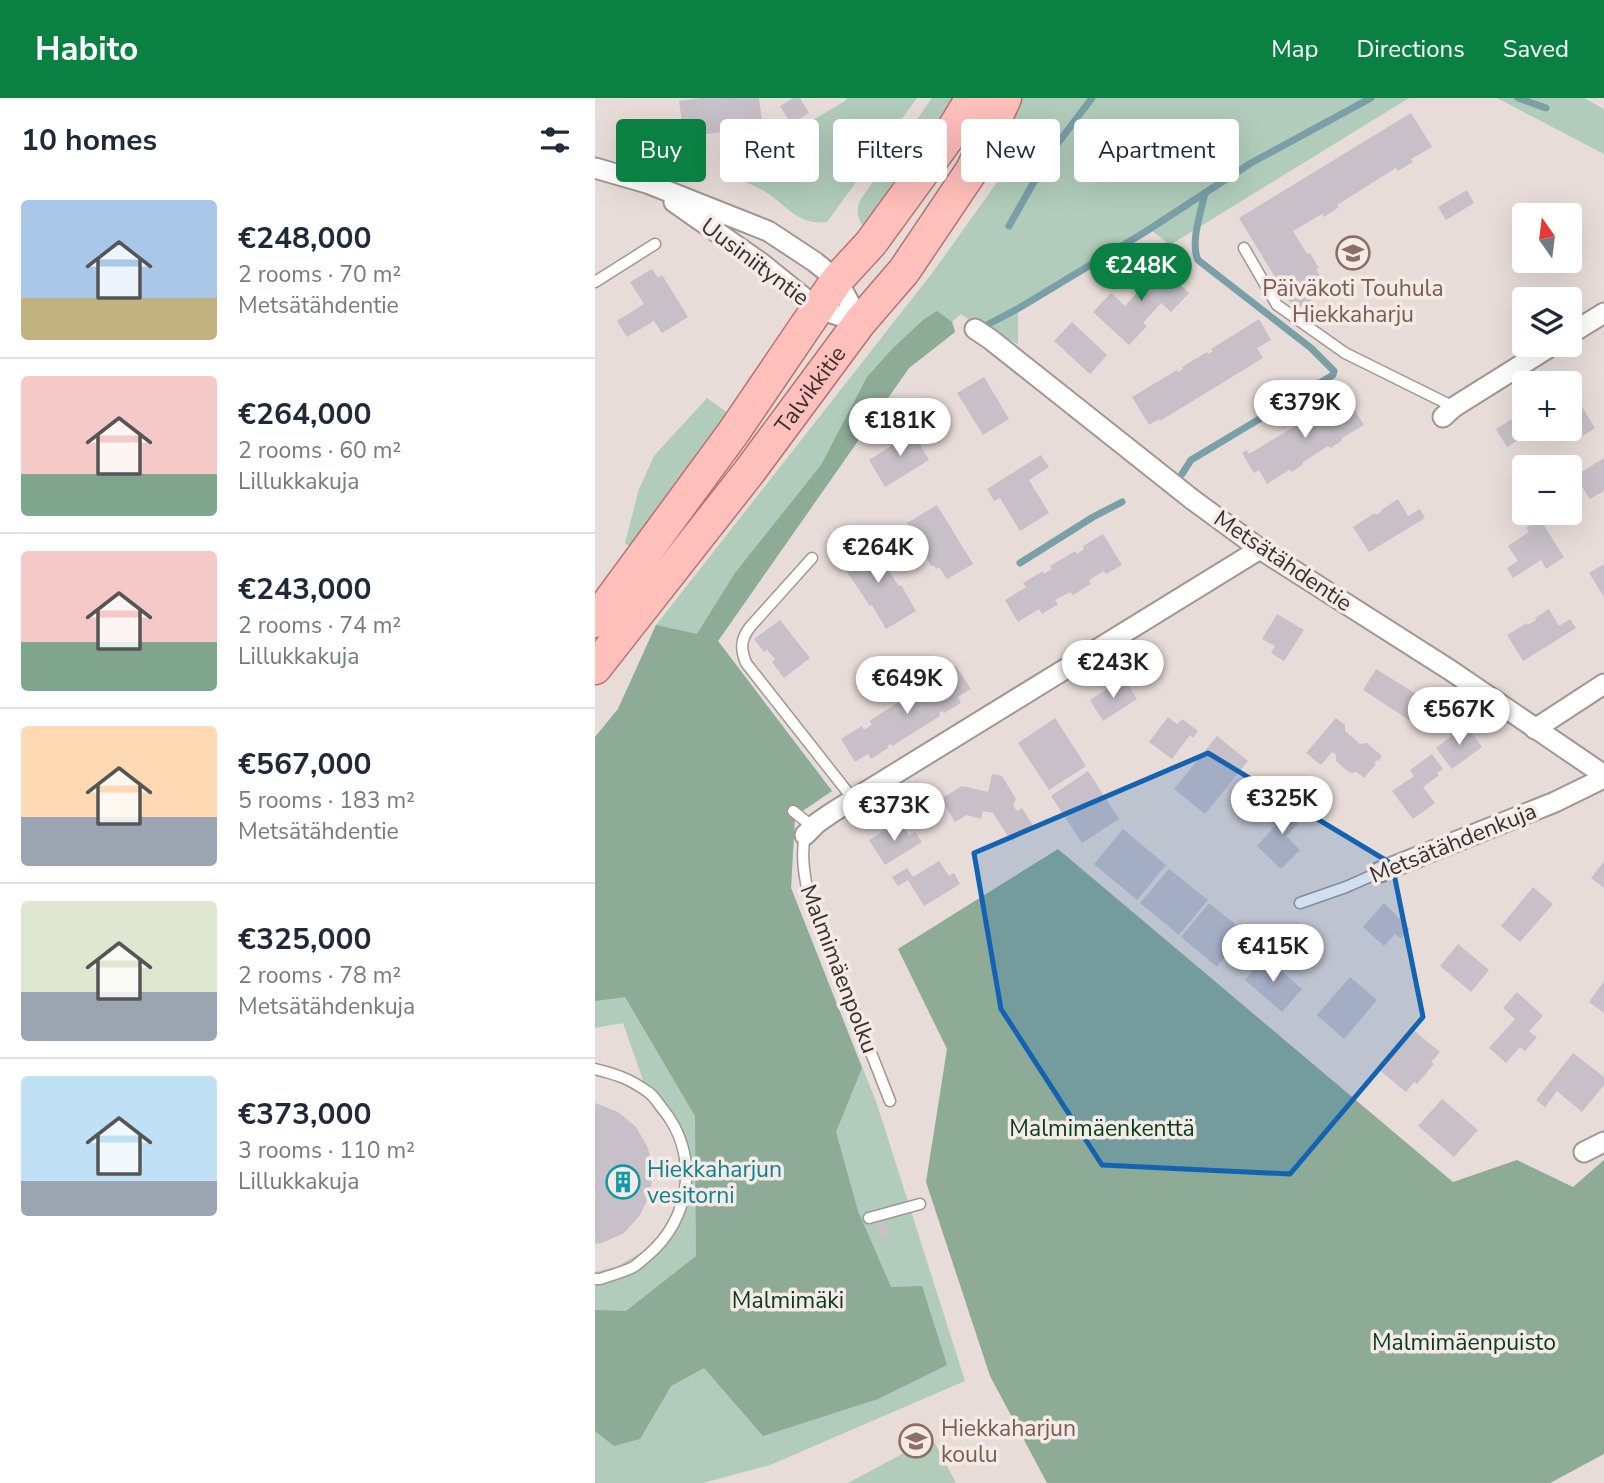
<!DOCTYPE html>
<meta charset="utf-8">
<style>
:root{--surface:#fff;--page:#f2f2f3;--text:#1f2937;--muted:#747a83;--line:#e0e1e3;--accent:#0b8043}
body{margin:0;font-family:"Nunito Sans",sans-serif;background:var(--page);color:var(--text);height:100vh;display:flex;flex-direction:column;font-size:26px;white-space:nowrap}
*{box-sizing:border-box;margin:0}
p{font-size:23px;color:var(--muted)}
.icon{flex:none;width:38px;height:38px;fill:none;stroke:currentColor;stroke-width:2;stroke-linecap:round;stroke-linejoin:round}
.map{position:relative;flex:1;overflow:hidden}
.drawer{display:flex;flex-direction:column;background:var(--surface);width:595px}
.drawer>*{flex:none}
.hud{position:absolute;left:21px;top:21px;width:665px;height:63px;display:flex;gap:14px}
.needle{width:46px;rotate:346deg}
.tools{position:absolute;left:917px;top:105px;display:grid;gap:14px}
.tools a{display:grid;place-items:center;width:70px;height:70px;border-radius:7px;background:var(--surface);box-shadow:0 7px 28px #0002;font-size:35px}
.price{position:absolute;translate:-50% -60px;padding:0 16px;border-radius:24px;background:#fff;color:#222;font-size:23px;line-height:46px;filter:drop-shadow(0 2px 4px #0008)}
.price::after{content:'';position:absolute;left:50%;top:42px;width:21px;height:16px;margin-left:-10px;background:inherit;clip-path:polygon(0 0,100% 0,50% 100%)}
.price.on{background:var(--accent);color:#fff}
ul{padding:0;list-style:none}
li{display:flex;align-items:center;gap:21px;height:175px;padding:0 21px}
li+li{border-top:2px solid var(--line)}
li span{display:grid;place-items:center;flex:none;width:196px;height:140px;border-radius:7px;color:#555}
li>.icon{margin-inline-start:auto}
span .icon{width:84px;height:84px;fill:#fffc;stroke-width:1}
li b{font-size:30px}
h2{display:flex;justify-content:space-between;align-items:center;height:84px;padding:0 21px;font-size:30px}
.pill{padding:0 24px;border-radius:7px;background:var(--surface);box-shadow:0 7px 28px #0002;font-size:24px;line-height:63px}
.pill.on{background:var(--accent);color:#fff}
header{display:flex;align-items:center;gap:42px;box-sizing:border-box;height:98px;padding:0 35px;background:var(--accent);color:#fff}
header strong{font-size:33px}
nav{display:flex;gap:38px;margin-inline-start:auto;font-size:24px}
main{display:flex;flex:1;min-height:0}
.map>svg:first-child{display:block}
.green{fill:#b1ccba}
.forest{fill:#8dab97}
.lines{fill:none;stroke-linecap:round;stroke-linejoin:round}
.stream{stroke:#799fa7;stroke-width:7}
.building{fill:#c7c0c8}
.lane-casing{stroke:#a19792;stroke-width:13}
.street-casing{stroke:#a19792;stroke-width:23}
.primary-casing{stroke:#b8726c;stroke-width:35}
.lane{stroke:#fff;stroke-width:10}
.street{stroke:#fff;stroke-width:19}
.primary{stroke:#ffbfbb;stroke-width:32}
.marked{fill:#1363b2;fill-opacity:0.2;stroke:#1363b2;stroke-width:5;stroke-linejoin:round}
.labels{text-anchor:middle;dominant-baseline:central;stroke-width:7;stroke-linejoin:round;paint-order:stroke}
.street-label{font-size:23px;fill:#35312f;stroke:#f5eae5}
.education-label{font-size:23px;fill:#785e54;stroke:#f5eae5}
.park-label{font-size:23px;fill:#063d21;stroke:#f5eae5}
.culture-label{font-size:23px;fill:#0d838f;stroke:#f5eae5;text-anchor:start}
</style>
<header>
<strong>Habito</strong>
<nav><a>Map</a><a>Directions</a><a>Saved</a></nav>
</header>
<main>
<section class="drawer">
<h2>10 homes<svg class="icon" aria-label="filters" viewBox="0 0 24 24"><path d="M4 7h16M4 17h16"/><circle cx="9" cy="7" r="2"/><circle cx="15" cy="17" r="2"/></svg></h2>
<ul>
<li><span style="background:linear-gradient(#a9c7e8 70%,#c2b280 0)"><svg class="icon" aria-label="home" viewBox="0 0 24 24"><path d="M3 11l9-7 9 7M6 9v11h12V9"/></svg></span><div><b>€248,000</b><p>2 rooms · 70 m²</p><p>Metsätähdentie</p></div></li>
<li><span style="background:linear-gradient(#f6c9c9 70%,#7fa58c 0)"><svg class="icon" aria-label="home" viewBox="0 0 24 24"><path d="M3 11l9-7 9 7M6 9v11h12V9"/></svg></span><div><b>€264,000</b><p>2 rooms · 60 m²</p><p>Lillukkakuja</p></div></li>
<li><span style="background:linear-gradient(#f6c9c9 65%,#7fa58c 0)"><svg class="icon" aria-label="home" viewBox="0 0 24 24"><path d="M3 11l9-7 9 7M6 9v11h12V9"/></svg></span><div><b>€243,000</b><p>2 rooms · 74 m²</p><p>Lillukkakuja</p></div></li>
<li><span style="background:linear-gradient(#ffd9b3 65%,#9aa5b1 0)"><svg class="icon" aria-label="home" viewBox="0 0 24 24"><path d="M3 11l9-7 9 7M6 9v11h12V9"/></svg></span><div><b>€567,000</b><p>5 rooms · 183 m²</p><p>Metsätähdentie</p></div></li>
<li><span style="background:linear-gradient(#dfe7d0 65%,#9aa5b1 0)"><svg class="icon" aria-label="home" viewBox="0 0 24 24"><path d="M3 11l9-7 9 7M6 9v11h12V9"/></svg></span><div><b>€325,000</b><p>2 rooms · 78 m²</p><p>Metsätähdenkuja</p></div></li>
<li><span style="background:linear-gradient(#bfe0f5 75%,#9aa5b1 0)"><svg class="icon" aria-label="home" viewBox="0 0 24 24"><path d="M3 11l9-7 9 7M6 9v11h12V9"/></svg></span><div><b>€373,000</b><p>3 rooms · 110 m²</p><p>Lillukkakuja</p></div></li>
</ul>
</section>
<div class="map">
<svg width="1009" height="1385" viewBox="0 0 1009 1385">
<rect width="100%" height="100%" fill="#e8dcd8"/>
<g class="green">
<path d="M252 0H322L232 124C202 128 191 106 169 93 156 85 141 81 128 75L250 3Z"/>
<path d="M337 0H361L271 132C262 122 260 113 266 101Z"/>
<polygon points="426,0 814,0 575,147 556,132 423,212 423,246 383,228 366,216 357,224 360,234 314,270 123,543 237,693 200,718 196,790 282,1006 370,1283 175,1367 108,1385 0,1385 0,1174 23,1168 49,1153 63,1138 75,1121 84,1091 83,1057 78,1039 72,1027 57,1008 28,925 0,930 0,639 23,611 61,527 338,174 405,80 411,45"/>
<polygon points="902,0 989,0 1009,11 1009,56"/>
<polygon points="112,300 133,315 40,454 30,445 44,391 59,358"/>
<polygon points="337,1340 361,1385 253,1385"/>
</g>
<g class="forest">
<polygon points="342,213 357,224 360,234 314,270 123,543 237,693 200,718 196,790 267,970 241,1034 263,1113 296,1189 327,1188 352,1267 283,1301 168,1338 109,1270 76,1288 45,1341 19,1348 0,1333 0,1212 31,1213 101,1158 100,1018 30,899 0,903 0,639 23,611 61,527 102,536 140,475 226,367 272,279 297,251 328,222"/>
<polygon points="463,751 858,1084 922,1062 978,1089 1009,1062 1009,1356 955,1385 452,1385 395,1278 331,1084 352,951 303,851"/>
</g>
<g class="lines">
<g class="stream">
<polyline points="923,0 951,10"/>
<polyline points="414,128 454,57 497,0"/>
<polyline points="390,228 424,210 550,134 656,65 776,0"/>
<path d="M587 376 596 362 738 277 739 273 716 250 603 162C595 144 606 114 610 95"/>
<polyline points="425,465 498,419 527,404"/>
</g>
</g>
<g class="building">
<polygon points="106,0 164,0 168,30 74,40 72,26 87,24 84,3"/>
<polygon points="198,0 205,0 214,15 196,26 185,8"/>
<polygon points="816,15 837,49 816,61 818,64 803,73 801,70 742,107 744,109 729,119 727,116 698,133 712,156 715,155 724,170 721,171 734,192 700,212 644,120"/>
<polygon points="872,92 879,105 851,122 843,109"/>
<polygon points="558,162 594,195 576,214 566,205 548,225 552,228 534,247 498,214 516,195 530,208 548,188 540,181"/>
<polygon points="57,171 63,180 67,177 93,219 67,235 59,223 32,239 22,223 49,206 35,184"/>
<polygon points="664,221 676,242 662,250 668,260 565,323 564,321 554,327 537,299 582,272 583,274 588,271 587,269 612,254 613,256 618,253 616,251"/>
<polygon points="477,224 512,257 495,276 459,243"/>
<polygon points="389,279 414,321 388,337 362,295"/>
<polygon points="975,289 1000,330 983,341 977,331 966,338 962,331 975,331"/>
<polygon points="747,294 749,298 751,297 769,327 747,340 746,343 736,350 733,348 708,364 707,367 697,374 694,372 672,386 664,372 659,375 647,355 652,352 654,356 740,304 737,300"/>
<polygon points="917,321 928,339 912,349 901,331"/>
<polygon points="326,325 330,332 320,338 334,362 290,389 274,362 317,335 315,332"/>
<polygon points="446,357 454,369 434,382 454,415 425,433 405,400 399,403 392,391"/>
<polygon points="1009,360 1009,393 995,401 980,378"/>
<polygon points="803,401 813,418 825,411 830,420 774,454 758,429 780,415 781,417 787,413 786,412"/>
<polygon points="342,407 378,466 352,481 344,469 341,471 339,468 336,468 332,460 332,457 312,425"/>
<polygon points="945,421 969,459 951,471 946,462 918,480 912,470 923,463 913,448 934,434 931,430"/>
<polygon points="508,436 527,467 511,476 509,473 494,482 496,486 478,497 475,494 460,502 463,506 447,516 444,511 423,524 410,502 431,489 428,485 448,473 449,476 457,471 455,468 480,453 482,456 489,451 488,448"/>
<polygon points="274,444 304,488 306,487 321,513 291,531 277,507 275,508 244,462"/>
<polygon points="1009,466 1009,499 994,475"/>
<polygon points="954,511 964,528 975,521 981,530 928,563 912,537 932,525 933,527 941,522 940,520"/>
<polygon points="682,516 709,532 689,563 676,555 680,548 667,541"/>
<polygon points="185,522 215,560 189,580 177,564 180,561 172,552 169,554 159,541"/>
<polygon points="361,568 376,591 363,599 366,605 349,615 348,613 344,615 345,618 297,648 296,646 292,648 293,650 276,661 273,656 260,664 246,641 267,628 269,632 277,626 274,623 332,586 335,590 343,585 340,581"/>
<polygon points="781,571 839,607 825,629 768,592"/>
<polygon points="529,580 542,601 508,623 495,602"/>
<polygon points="573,619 582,626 587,621 603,633 598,640 595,637 577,661 554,644"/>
<polygon points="460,620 491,668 454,692 423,645"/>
<polygon points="741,620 750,627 750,633 765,646 772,645 787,658 784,663 782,662 779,665 781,666 769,680 762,674 755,675 741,663 741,657 737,654 726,667 711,655"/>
<polygon points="871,627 887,649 857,671 841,650"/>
<polygon points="622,638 653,663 610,716 579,691"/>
<polygon points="837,656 848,671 842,675 844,677 828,689 840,705 818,721 797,693 819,678 815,672"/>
<polygon points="493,673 524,721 487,745 456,698"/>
<polygon points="397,676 407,678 421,701 418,708 422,713 427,710 439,729 416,743 398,715 388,713 386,721 372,717 360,724 346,701 367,688 393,694"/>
<polygon points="694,703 707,716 701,723 704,725 691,738 705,752 686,771 662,748 680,728 675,723"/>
<polygon points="305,723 314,738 320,734 327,744 290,767 274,742"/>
<polygon points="528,731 571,767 542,802 499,766"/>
<polygon points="344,763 354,778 359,775 365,786 329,808 313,782 303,788 297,779 312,770 318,779"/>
<polygon points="1009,763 1009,790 996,780"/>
<polygon points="574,771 613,802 584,837 545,805"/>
<polygon points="938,789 958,806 925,844 906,828"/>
<polygon points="614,805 650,834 622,869 586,839"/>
<polygon points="789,805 815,831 806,841 800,836 789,848 768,829"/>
<polygon points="863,846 894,872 876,894 845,868"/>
<polygon points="670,859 707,891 687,914 650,882"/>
<polygon points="755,879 782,902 749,941 722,917"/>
<polygon points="1009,883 1009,915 994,904"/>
<polygon points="922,894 948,918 934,933 942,939 930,953 925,949 911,965 894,950 920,921 908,910"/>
<polygon points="816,930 845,954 836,964 839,966 822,986 819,984 811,994 782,970"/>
<polygon points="978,955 1009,979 1009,987 987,1014 962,993 950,1009 941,1002"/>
<polygon points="847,1001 883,1032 859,1059 823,1028"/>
<polygon points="0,1005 23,1014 41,1029 53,1050 58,1073 55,1096 45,1117 29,1135 7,1145 0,1146"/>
<polygon points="290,1124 294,1138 285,1141 281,1127"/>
</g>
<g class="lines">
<defs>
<g id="lane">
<polyline points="649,150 682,207 750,255 859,309"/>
<polyline points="0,184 60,146"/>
<path d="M217 460 155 529C146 541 145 550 151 565L258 701"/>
<polyline points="198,713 218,729"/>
<path d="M210 737C206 757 209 775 213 795L295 1003"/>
<polyline points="705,805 751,789 785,774"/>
<path d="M0 971C21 976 35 981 53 994 59 998 63 1005 67 1010 105 1056 97 1120 52 1158 48 1161 44 1165 40 1168 30 1174 16 1177 5 1181H0"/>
<polyline points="274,1120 325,1106"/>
</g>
<g id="street">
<polyline points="0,70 52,85 173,133 220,164 242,182 265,224"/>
<polyline points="79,104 166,165 223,211 265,224"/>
<polyline points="380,231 395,241 598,402 665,451 855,572 1009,677"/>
<polyline points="975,236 1009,215"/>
<polyline points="848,319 859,309 958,247"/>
<polyline points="940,631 1009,586"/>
<polyline points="210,737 222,725 238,714 665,451"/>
<polyline points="785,774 960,704 1009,680"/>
<polyline points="989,1054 1009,1044"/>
</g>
<g id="primary">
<polyline points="0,523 138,335 242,182 276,145 354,38 377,0"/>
<path id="s1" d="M0 570 154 374 265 224 309 173 377 72 410 0"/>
</g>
</defs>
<use href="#lane" class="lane-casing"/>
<use href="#street" class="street-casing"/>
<use href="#primary" class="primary-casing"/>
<use href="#lane" class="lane"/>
<use href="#street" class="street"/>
<use href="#primary" class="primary"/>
</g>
<path class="marked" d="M613 655 797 766 828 919 695 1076 507 1067 406 911 379 755Z"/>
<defs>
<symbol id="school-ring" viewBox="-11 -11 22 22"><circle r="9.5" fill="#f5eae5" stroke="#8d6e63" stroke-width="1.5"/><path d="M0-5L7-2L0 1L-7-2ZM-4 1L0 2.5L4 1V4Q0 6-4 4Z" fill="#8d6e63"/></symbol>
<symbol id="building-ring" viewBox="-11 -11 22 22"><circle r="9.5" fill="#f5eae5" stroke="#0f9aa8" stroke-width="1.5"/><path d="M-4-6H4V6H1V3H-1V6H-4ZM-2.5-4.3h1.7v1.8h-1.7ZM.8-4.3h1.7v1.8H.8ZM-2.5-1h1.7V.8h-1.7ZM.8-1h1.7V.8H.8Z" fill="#0f9aa8"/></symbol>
</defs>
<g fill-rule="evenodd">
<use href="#school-ring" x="739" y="136" width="38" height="38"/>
<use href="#building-ring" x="9" y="1065" width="38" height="38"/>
<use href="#school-ring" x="302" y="1324" width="38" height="38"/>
</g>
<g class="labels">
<g class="street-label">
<text transform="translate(160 164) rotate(37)">Uusiniityntie</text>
<text stroke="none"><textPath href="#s1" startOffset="352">Talvikkitie</textPath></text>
<text transform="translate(688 463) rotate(34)">Metsätähdentie</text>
<text transform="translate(858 745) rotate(-22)">Metsätähdenkuja</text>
<text transform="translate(244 871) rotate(69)">Malmimäenpolku</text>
</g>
<g class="education-label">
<text x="758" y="190">Päiväkoti Touhula<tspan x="758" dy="26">Hiekkaharju</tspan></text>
<text x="346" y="1330" text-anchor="start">Hiekkaharjun<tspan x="346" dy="26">koulu</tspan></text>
</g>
<g class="park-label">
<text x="507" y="1030">Malmimäenkenttä</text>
<text x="193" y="1202">Malmimäki</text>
<text x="869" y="1244">Malmimäenpuisto</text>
</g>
<g class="culture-label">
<text x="52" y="1071">Hiekkaharjun<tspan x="52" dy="26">vesitorni</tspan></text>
</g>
</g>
</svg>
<div class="tools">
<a><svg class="needle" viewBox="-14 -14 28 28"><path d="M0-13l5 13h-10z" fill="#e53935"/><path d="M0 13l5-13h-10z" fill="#747a83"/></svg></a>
<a><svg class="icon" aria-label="layers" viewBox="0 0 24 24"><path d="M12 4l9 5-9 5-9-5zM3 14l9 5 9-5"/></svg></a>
<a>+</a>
<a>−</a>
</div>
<b class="price on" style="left:546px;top:205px">€248K</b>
<b class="price" style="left:710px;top:342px">€379K</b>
<b class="price" style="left:305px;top:360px">€181K</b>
<b class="price" style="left:283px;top:487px">€264K</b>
<b class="price" style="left:518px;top:602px">€243K</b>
<b class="price" style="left:312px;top:618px">€649K</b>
<b class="price" style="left:864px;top:649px">€567K</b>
<b class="price" style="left:687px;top:738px">€325K</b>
<b class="price" style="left:299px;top:745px">€373K</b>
<b class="price" style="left:678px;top:886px">€415K</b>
<div class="hud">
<a class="pill on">Buy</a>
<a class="pill">Rent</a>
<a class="pill">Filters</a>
<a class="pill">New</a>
<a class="pill">Apartment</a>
</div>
</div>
</main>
